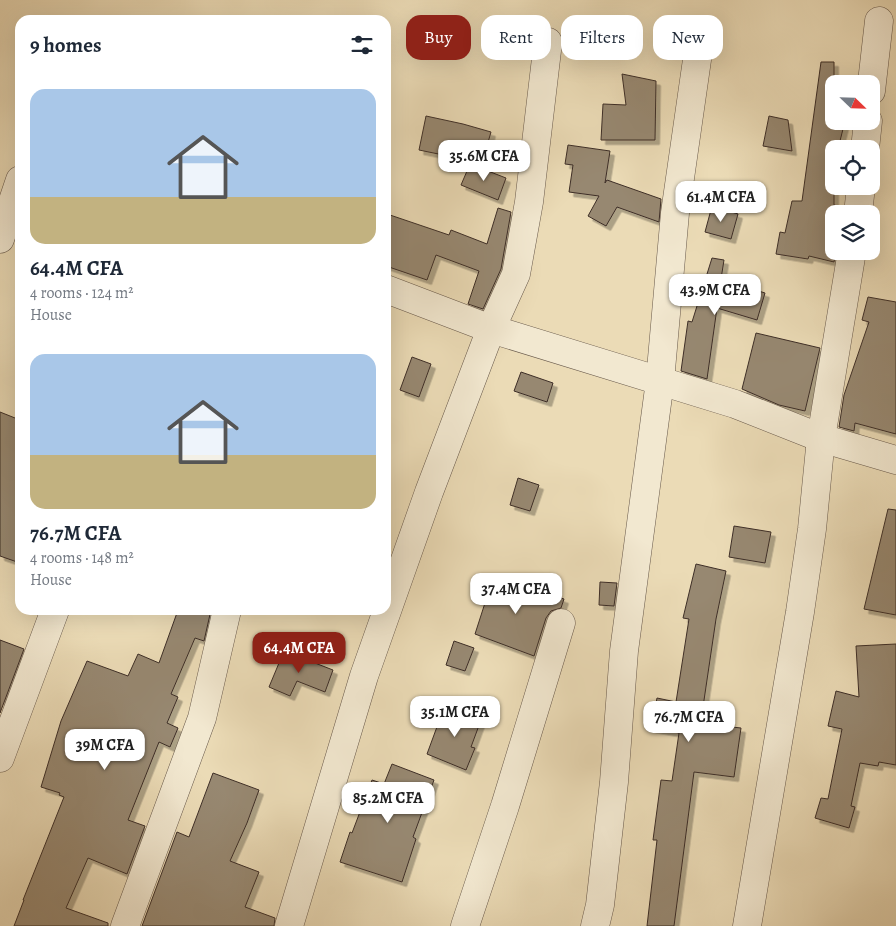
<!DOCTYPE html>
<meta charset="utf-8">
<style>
:root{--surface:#fff;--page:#f6f6f7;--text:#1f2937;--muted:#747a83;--accent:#8f2418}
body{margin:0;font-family:Alegreya,serif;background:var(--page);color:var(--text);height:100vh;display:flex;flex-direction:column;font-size:19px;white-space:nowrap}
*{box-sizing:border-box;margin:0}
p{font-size:16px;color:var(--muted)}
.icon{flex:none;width:28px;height:28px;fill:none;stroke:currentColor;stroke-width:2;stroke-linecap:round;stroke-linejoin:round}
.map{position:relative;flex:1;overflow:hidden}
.sheet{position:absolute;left:15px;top:15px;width:376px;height:600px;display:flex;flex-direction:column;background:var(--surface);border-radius:15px;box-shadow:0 5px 20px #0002}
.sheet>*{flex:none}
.guide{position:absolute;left:406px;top:15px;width:414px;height:45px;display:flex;gap:10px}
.needle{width:32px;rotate:113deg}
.buttons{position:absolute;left:825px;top:75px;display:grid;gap:10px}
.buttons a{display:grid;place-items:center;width:55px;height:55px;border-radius:10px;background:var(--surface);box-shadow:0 5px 20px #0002;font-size:25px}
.price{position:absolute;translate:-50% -42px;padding:0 11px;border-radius:10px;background:#fff;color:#222;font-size:16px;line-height:32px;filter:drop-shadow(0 1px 2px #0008)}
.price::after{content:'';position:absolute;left:50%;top:30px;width:15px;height:11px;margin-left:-8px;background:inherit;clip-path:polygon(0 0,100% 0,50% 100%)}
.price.selected{background:var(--accent);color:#fff}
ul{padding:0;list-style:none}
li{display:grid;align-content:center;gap:10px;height:265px;padding:0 15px}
li span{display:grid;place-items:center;height:155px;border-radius:15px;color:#555}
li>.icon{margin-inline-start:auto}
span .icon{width:90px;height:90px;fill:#fffc;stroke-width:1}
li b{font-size:21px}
h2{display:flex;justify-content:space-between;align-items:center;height:60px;padding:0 15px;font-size:21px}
.pill{padding:0 18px;border-radius:15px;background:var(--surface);box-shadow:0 5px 20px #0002;font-size:18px;line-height:45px}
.pill.selected{background:var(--accent);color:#fff}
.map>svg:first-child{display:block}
.building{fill:#978871;stroke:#3d2e27;filter:url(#shadow)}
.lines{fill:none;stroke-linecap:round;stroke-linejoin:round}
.street-casing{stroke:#68594b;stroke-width:29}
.street{stroke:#f2e8d0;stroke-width:28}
</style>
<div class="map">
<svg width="896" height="926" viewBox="0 0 896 926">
<defs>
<filter id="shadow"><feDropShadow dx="4.5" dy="4.5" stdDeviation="0" flood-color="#0004"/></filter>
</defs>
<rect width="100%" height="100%" fill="#ebdbb6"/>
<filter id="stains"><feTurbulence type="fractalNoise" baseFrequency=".004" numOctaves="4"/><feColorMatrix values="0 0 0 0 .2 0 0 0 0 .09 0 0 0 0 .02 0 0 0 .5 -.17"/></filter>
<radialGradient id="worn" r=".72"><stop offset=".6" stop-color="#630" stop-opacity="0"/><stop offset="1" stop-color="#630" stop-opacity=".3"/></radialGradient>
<g class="building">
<polygon points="821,62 834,62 834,121 845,121 838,149 834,149 834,205 843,207 843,214 834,214 834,251 836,251 834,262 809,256 808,259 776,254 780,232 785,233 792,201 802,201"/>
<polygon points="622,74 656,81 655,140 601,140 603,104 626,105"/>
<polygon points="426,116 463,124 491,132 482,163 419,150"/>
<polygon points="769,116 788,120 792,151 763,146"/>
<polygon points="568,145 610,151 605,183 607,180 661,199 659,222 617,207 606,226 588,216 599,196 569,192 573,165 565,164"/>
<polygon points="470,164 506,178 498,200 461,185"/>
<polygon points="712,206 738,214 731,239 705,232"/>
<polygon points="498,208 511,212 501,269 483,309 468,304 479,271 436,255 427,280 386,266 386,226 390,215 449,235 451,230 487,244"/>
<polygon points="712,258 724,260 721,279 765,293 757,320 717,308 707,379 681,371 688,321 692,322"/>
<polygon points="868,297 896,302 896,434 855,423 854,431 839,427 844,395 869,322 862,320"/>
<polygon points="756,333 820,348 805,411 779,405 742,389"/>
<polygon points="412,357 431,364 419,397 400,390"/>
<polygon points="521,372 553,383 547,402 514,391"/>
<polygon points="0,412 20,420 20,563 0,556"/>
<polygon points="518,478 539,485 530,511 510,505"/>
<polygon points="888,509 896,510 896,615 864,609"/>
<polygon points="734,526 771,532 765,563 729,557"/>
<polygon points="696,564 726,571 716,619 703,707 725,709 723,726 741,728 734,777 694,772 674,926 647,926 657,840 653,840 661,780 672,781 679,733 651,728 657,698 676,702 689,619 683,618"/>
<polygon points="494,575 564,599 561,608 551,611 546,618 534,656 475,634"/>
<polygon points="600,582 617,583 614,606 599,605"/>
<polygon points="178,610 211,610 204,641 195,638 171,694 178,697 167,723 178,728 170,747 159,742 128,820 145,826 127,874 88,858 66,908 108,923 108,926 14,926 24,900 23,900 64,797 59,795 60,793 41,787 61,721 87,661 128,676 138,654 159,663"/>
<polygon points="0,640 24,649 0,713"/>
<polygon points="454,641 474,648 465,671 446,665"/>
<polygon points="896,644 896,765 879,762 878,766 860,763 851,806 855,807 849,828 815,818 821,798 828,799 842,729 828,726 836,691 859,697 856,646"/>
<polygon points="284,651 333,670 325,692 297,681 290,696 269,687"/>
<polygon points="445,705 481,720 471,747 475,748 466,770 427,754"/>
<polygon points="392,764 434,780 413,837 416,839 402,882 340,862 350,832 352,833 372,780 384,784"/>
<polygon points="213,773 259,790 247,823 230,861 259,872 245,907 275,918 274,926 142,926 177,832 189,837"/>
</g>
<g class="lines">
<defs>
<g id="street">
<polyline points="871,91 879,21"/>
<polyline points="865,149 868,121"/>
<polyline points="858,214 861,186"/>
<polyline points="0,239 20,180"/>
<polyline points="386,289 491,329 735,404 821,438 896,460"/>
<polyline points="0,758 55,610"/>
<polyline points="125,926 202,718 227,610"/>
<polyline points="289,926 364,676 429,492 491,329 516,274 529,202 548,42"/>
<polyline points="465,926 505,806 561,623"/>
<polyline points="595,926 600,905 614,782 624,651 660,381 675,213 701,32"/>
<polyline points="747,926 800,612 812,529 821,438 852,251"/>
</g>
</defs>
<use href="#street" class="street-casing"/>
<use href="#street" class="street"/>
</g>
<rect width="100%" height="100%" filter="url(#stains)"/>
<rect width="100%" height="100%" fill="url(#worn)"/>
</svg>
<div class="buttons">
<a><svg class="needle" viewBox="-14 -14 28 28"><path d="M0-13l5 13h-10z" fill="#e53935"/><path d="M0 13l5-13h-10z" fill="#747a83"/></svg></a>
<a><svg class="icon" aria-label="locate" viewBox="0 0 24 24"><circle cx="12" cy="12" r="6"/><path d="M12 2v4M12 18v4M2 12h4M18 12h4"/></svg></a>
<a><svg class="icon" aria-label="layers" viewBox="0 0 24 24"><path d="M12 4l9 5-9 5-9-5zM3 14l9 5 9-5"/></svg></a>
</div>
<b class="price" style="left:484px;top:182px">35.6M CFA</b>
<b class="price" style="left:721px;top:223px">61.4M CFA</b>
<b class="price" style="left:715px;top:316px">43.9M CFA</b>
<b class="price" style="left:516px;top:615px">37.4M CFA</b>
<b class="price selected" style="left:299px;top:674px">64.4M CFA</b>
<b class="price" style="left:455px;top:738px">35.1M CFA</b>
<b class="price" style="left:689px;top:743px">76.7M CFA</b>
<b class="price" style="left:105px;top:771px">39M CFA</b>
<b class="price" style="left:388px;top:824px">85.2M CFA</b>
<div class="guide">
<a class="pill selected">Buy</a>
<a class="pill">Rent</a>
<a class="pill">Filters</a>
<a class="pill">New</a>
</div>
<section class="sheet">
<h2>9 homes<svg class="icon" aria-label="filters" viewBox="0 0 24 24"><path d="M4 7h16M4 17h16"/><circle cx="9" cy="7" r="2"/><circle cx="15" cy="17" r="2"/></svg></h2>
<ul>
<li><span style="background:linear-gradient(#a9c7e8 70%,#c2b280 0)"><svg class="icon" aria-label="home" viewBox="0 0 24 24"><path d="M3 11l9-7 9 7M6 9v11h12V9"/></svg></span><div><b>64.4M CFA</b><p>4 rooms · 124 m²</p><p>House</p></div></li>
<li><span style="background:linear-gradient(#a9c7e8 65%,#c2b280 0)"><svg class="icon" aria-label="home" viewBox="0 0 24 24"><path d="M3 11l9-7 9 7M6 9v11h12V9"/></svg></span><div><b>76.7M CFA</b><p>4 rooms · 148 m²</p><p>House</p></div></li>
</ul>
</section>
</div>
